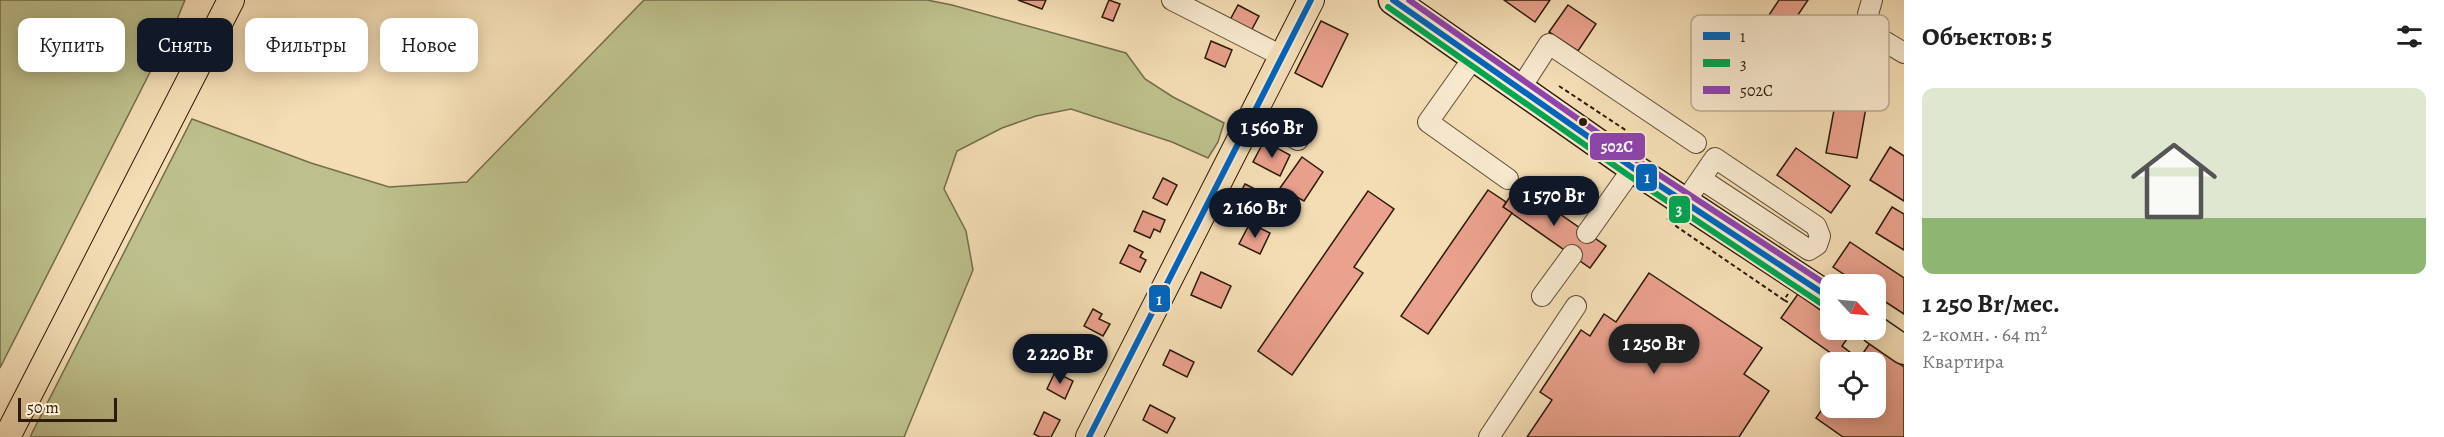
<!DOCTYPE html>
<html lang="ru">
<meta charset="utf-8">
<style>
:root{--surface:#fff;--page:#f6f6f6;--text:#202124;--muted:#757577;--line:#e0e0e0;--accent:#111827}
body{margin:0;font-family:Alegreya,serif;background:var(--page);color:var(--text);height:100vh;display:flex;flex-direction:column;font-size:22px;white-space:nowrap}
*{box-sizing:border-box;margin:0}
p{font-size:20px;color:var(--muted)}
.icon{flex:none;width:33px;height:33px;fill:none;stroke:currentColor;stroke-width:2;stroke-linecap:round;stroke-linejoin:round}
.map{position:relative;flex:1;overflow:hidden}
.panel{display:flex;flex-direction:column;background:var(--surface);width:540px}
.panel>*{flex:none}
.guide{position:absolute;left:18px;top:18px;width:570px;height:54px;display:flex;gap:12px}
.needle{width:39px;rotate:116deg}
.controls{position:absolute;left:1820px;top:274px;display:grid;gap:12px}
.controls a{display:grid;place-items:center;width:66px;height:66px;border-radius:12px;background:var(--surface);box-shadow:0 3px 15px #0003;font-size:30px}
.scale{position:absolute;left:18px;bottom:15px;width:99px;box-sizing:border-box;padding-left:6px;border:3px solid #2b1b08;border-top:0;font-size:16px;line-height:21px;white-space:nowrap;color:#2b1b08;-webkit-text-stroke:4px #f8e9cf;paint-order:stroke}
.price{position:absolute;translate:-50% -51px;padding:0 14px;border-radius:21px;background:var(--accent);color:#fff;font-size:20px;line-height:39px;filter:drop-shadow(0 2px 3px #0008)}
.price::after{content:'';position:absolute;left:50%;top:36px;width:18px;height:14px;margin-left:-9px;background:inherit;clip-path:polygon(0 0,100% 0,50% 100%)}
.price.active{background:#222;color:#fff}
ul{padding:0;list-style:none}
li{display:grid;align-content:center;gap:12px;height:318px;padding:0 18px}
li+li{border-top:2px solid var(--line)}
li span{display:grid;place-items:center;height:186px;border-radius:12px;color:#555}
li>.icon{margin-inline-start:auto}
span .icon{width:108px;height:108px;fill:#fffc;stroke-width:1}
li b{font-size:26px}
h2{display:flex;justify-content:space-between;align-items:center;height:72px;padding:0 18px;font-size:26px}
.pill{padding:0 21px;border-radius:12px;background:var(--surface);box-shadow:0 3px 15px #0003;font-size:21px;line-height:54px}
.pill.active{background:var(--accent);color:#fff}
main{display:flex;flex:1;min-height:0}
.map>svg:first-child{display:block}
.green{fill:#bdc08c;stroke:#746e4a;stroke-width:1.5}
.building{fill:#eaa18d;stroke:#2b1b08;stroke-width:1.5}
.lines{fill:none;stroke-linecap:round;stroke-linejoin:round}
.minor-casing{stroke:#5d4c33;stroke-width:22}
.major-casing{stroke:#2b1b08;stroke-width:28}
.highway-casing{stroke:#2b1b08;stroke-width:31}
.path{stroke:#2b1b08;stroke-width:2;stroke-dasharray:4.5 3;stroke-linecap:butt}
.minor{stroke:#f8e9cf;stroke-width:20}
.major{stroke:#f4ddb5;stroke-width:26}
.highway{stroke:#f4ddb5;stroke-width:28}
.bus-1-casing{stroke:#f8e9cf;stroke-width:10}
.bus-2-casing{stroke:#f8e9cf;stroke-width:10}
.bus-3-casing{stroke:#f8e9cf;stroke-width:10}
.bus-1{stroke:#0065bd;stroke-width:6}
.bus-2{stroke:#00a651;stroke-width:6}
.bus-3{stroke:#8e44ad;stroke-width:6}
.bus-dot{fill:#2b1b08;stroke:#f8e9cf;stroke-width:2}
.key{fill:#f8e9cf;stroke:#baab93;stroke-width:1.5}
.key-label{font-size:16px;fill:#2b1b08}
.line-badge{stroke:#f8e9cf;stroke-width:2}
.badge-label{font-size:16px;text-anchor:middle;font-weight:bold;fill:#fff}
</style>
<main>
<div class="map">
<svg width="1904" height="437" viewBox="0 0 1904 437">
<rect width="100%" height="100%" fill="#f4ddb5"/>
<filter id="stains"><feTurbulence type="fractalNoise" baseFrequency=".00333" numOctaves="4"/><feColorMatrix values="0 0 0 0 .2 0 0 0 0 .09 0 0 0 0 .02 0 0 0 .5 -.17"/></filter>
<radialGradient id="worn" r=".72"><stop offset=".6" stop-color="#630" stop-opacity="0"/><stop offset="1" stop-color="#630" stop-opacity=".3"/></radialGradient>
<g class="green">
<polygon points="0,0 185,0 178,17 0,368"/>
<polygon points="644,0 927,0 952,5 1126,53 1145,79 1173,97 1224,123 1218,142 1208,158 1172,142 1071,109 1036,116 1002,128 957,151 944,189 966,231 973,270 904,437 30,437 192,119 311,163 389,187 467,182"/>
</g>
<g class="building">
<polygon points="1018,0 1046,0 1042,9"/>
<polygon points="1109,0 1120,4 1113,21 1102,17"/>
<polygon points="1504,0 1550,0 1535,22"/>
<polygon points="1779,0 1808,0 1781,40 1761,27"/>
<polygon points="1238,5 1259,16 1251,31 1230,20"/>
<polygon points="1568,5 1596,24 1578,51 1549,32"/>
<polygon points="1321,21 1348,34 1322,87 1295,73"/>
<polygon points="1211,41 1232,50 1225,67 1205,58"/>
<polygon points="1845,51 1875,57 1857,158 1826,153"/>
<polygon points="1264,141 1290,155 1280,176 1253,162"/>
<polygon points="1890,147 1904,156 1904,201 1870,180"/>
<polygon points="1796,148 1850,186 1831,213 1777,175"/>
<polygon points="1302,157 1323,172 1304,201 1280,188"/>
<polygon points="1163,178 1177,185 1167,205 1153,198"/>
<polygon points="1245,184 1263,193 1255,210 1236,201"/>
<polygon points="1518,185 1606,246 1590,268 1503,207"/>
<polygon points="1488,190 1506,202 1503,207 1512,213 1428,334 1401,316"/>
<polygon points="1368,191 1394,209 1354,267 1363,273 1292,375 1258,351"/>
<polygon points="1892,207 1904,214 1904,250 1876,233"/>
<polygon points="1143,211 1165,220 1160,232 1154,229 1150,238 1134,231"/>
<polygon points="1250,223 1270,233 1260,254 1239,244"/>
<polygon points="1850,242 1904,278 1904,314 1875,295 1875,285 1860,285 1833,267"/>
<polygon points="1129,245 1143,252 1140,257 1146,260 1140,272 1120,263"/>
<polygon points="1201,272 1231,286 1221,308 1191,295"/>
<polygon points="1649,273 1762,348 1744,374 1769,391 1739,437 1527,437 1552,400 1540,392 1581,330 1590,336 1604,314 1616,322"/>
<polygon points="1798,294 1830,317 1830,330 1849,330 1852,332 1842,346 1859,359 1870,343 1904,367 1904,437 1843,437 1816,418 1830,398 1830,408 1875,408 1875,363 1845,363 1781,318"/>
<polygon points="1093,309 1102,314 1099,319 1110,324 1103,336 1084,326"/>
<polygon points="1070,344 1083,351 1081,355 1090,360 1086,369 1077,364 1075,368 1061,361"/>
<polygon points="1170,350 1194,362 1187,377 1163,365"/>
<polygon points="1055,372 1073,381 1065,399 1047,389"/>
<polygon points="1150,405 1175,418 1167,433 1143,420"/>
<polygon points="1044,412 1060,420 1051,437 1040,437 1034,434"/>
</g>
<g class="lines">
<defs>
<g id="minor">
<polyline points="1172,0 1282,56"/>
<polyline points="1872,0 1868,14 1874,35 1904,53"/>
<polyline points="1474,57 1428,122 1508,179"/>
<polyline points="1520,89 1549,44 1696,143"/>
<polyline points="1252,115 1298,140"/>
<polyline points="1685,202 1715,158 1816,226 1820,236 1817,245 1809,250 1701,179"/>
<polyline points="1587,233 1633,168"/>
<polyline points="1542,296 1572,255"/>
<polyline points="1489,437 1576,306"/>
</g>
<g id="major">
<polyline points="7,437 231,0"/>
<polyline points="1089,437 1311,0"/>
</g>
<g id="highway">
<polyline points="1393,0 1633,168 1830,298"/>
<polyline points="1875,330 1904,350"/>
</g>
</defs>
<use href="#minor" class="minor-casing"/>
<use href="#major" class="major-casing"/>
<use href="#highway" class="highway-casing"/>
<g class="path">
<polyline points="1559,86 1633,135 1629,141"/>
<polyline points="1670,216 1667,220 1784,300 1788,294"/>
<polyline points="1784,300 1791,304"/>
</g>
<use href="#minor" class="minor"/>
<use href="#major" class="major"/>
<use href="#highway" class="highway"/>
<defs>
<g id="bus-1">
<polyline points="1393,0 1633,168 1830,298"/>
<polyline points="1089,437 1311,0"/>
</g>
<polyline id="bus-2" points="1388,7 1628,175 1825,306"/>
<polyline id="bus-3" points="1409,0 1638,161 1830,287"/>
</defs>
<use href="#bus-1" class="bus-1-casing"/>
<use href="#bus-2" class="bus-2-casing"/>
<use href="#bus-3" class="bus-3-casing"/>
<use href="#bus-1" class="bus-1"/>
<use href="#bus-2" class="bus-2"/>
<use href="#bus-3" class="bus-3"/>
</g>
<circle class="bus-dot" cx="1583" cy="122" r="5"/>
<rect x="1691" y="15" width="198" height="96" rx="9" class="key"/>
<rect x="1703" y="32" width="27" height="8" fill="#0065bd"/>
<rect x="1703" y="59" width="27" height="8" fill="#00a651"/>
<rect x="1703" y="86" width="27" height="8" fill="#8e44ad"/>
<g class="key-label">
<text x="1740" y="42">1</text>
<text x="1740" y="69">3</text>
<text x="1740" y="96">502С</text>
</g>
<g class="line-badge">
<rect x="1589" y="132" width="57" height="29" rx="6" fill="#8e44ad"/>
<rect x="1635" y="163" width="23" height="29" rx="6" fill="#0065bd"/>
<rect x="1668" y="195" width="23" height="29" rx="6" fill="#00a651"/>
<rect x="1148" y="284" width="23" height="29" rx="6" fill="#0065bd"/>
</g>
<g class="badge-label">
<text x="1617" y="152">502С</text>
<text x="1647" y="183">1</text>
<text x="1679" y="215">3</text>
<text x="1159" y="305">1</text>
</g>
<rect width="100%" height="100%" filter="url(#stains)"/>
<rect width="100%" height="100%" fill="url(#worn)"/>
</svg>
<div class="controls">
<a><svg class="needle" viewBox="-14 -14 28 28"><path d="M0-13l5 13h-10z" fill="#e53935"/><path d="M0 13l5-13h-10z" fill="#757577"/></svg></a>
<a><svg class="icon" aria-label="locate" viewBox="0 0 24 24"><circle cx="12" cy="12" r="6"/><path d="M12 2v4M12 18v4M2 12h4M18 12h4"/></svg></a>
</div>
<div class="scale">50 m</div>
<b class="price" style="left:1272px;top:159px">1 560 Br</b>
<b class="price" style="left:1554px;top:227px">1 570 Br</b>
<b class="price" style="left:1255px;top:239px">2 160 Br</b>
<b class="price active" style="left:1654px;top:375px">1 250 Br</b>
<b class="price" style="left:1060px;top:385px">2 220 Br</b>
<div class="guide">
<a class="pill">Купить</a>
<a class="pill active">Снять</a>
<a class="pill">Фильтры</a>
<a class="pill">Новое</a>
</div>
</div>
<section class="panel">
<h2>Объектов: 5<svg class="icon" aria-label="filters" viewBox="0 0 24 24"><path d="M4 7h16M4 17h16"/><circle cx="9" cy="7" r="2"/><circle cx="15" cy="17" r="2"/></svg></h2>
<ul>
<li><span style="background:linear-gradient(#dfe7d0 70%,#8fb573 0)"><svg class="icon" aria-label="home" viewBox="0 0 24 24"><path d="M3 11l9-7 9 7M6 9v11h12V9"/></svg></span><div><b>1 250 Br/мес.</b><p>2-комн. · 64 m²</p><p>Квартира</p></div></li>
</ul>
</section>
</main>
